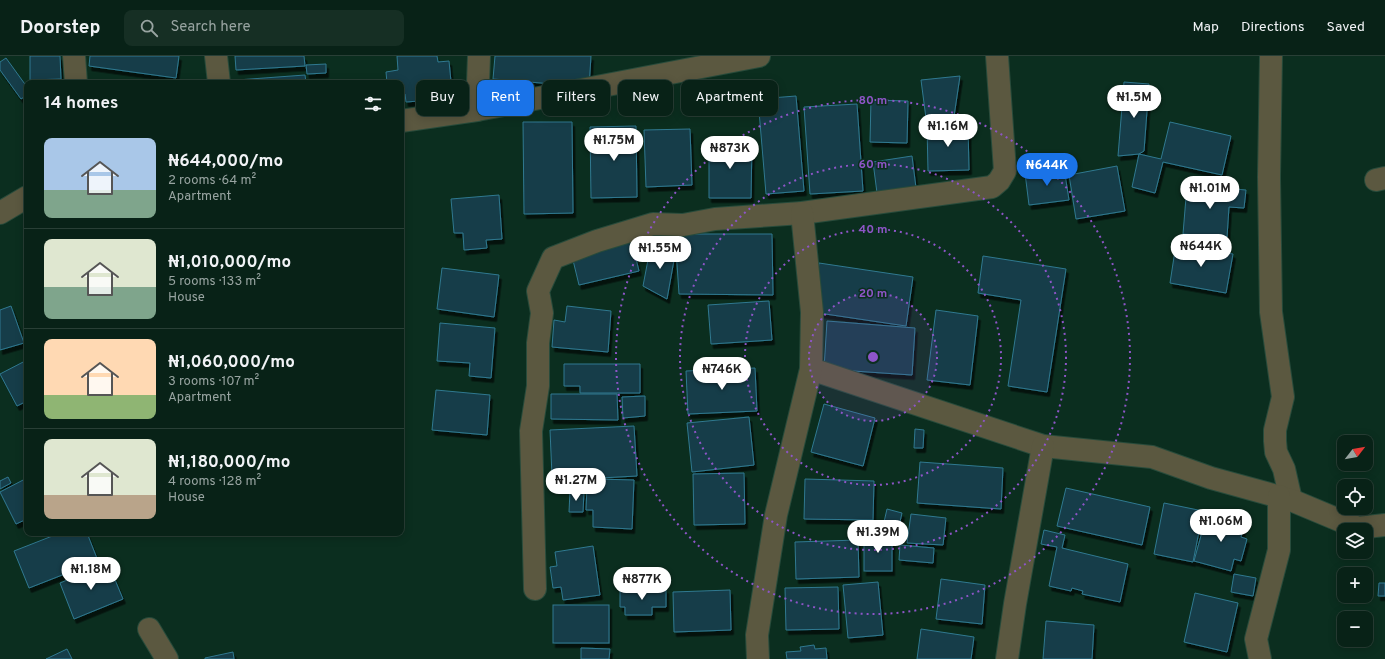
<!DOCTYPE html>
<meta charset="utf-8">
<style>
:root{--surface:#082217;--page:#162f24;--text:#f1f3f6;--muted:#98a4a1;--line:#293f36;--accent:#1a73e8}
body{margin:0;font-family:Overpass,sans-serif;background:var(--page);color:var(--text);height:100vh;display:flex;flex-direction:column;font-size:15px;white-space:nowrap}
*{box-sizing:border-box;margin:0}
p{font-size:13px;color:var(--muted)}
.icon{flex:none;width:22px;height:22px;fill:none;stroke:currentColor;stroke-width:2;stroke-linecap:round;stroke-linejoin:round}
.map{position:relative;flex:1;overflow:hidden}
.sheet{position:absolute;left:24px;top:24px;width:380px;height:456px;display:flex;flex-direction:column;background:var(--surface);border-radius:8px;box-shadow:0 2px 10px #0003,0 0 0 1px var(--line)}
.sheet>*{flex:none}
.guide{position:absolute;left:416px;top:24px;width:380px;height:36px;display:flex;gap:8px}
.needle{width:26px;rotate:59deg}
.controls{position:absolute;left:1337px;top:379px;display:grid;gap:8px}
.controls a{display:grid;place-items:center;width:36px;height:36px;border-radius:8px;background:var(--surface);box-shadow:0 2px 10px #0003,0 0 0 1px var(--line);font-size:20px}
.price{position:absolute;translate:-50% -34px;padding:0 9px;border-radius:14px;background:#fff;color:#222;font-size:13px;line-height:26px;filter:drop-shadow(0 1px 2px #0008)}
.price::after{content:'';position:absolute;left:50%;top:24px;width:12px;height:9px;margin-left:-6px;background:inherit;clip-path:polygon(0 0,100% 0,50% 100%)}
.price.current{background:var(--accent);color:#fff}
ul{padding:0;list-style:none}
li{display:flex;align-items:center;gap:12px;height:100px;padding:0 20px}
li+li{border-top:1px solid var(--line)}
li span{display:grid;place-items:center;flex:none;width:112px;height:80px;border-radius:8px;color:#555}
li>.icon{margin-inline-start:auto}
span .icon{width:48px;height:48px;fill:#fffc;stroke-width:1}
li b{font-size:17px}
h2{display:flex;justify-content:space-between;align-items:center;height:48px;padding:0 20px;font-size:17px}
.chip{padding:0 14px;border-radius:8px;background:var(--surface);box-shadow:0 2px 10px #0003,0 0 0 1px var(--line);font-size:14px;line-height:36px}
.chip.current{background:var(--accent);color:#fff}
header{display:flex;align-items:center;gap:24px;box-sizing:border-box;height:56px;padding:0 20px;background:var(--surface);border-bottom:1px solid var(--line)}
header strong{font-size:19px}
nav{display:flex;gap:22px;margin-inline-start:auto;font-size:14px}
.search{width:280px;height:36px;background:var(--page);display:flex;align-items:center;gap:10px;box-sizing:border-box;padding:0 14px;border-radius:8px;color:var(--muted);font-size:15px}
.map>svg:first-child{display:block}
.building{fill:#153d4a;stroke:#307990;filter:url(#shadow)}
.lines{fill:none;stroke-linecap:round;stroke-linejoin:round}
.minor-casing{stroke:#284b3b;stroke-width:24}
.minor{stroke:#5b5840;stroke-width:22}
.ring{fill:none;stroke:#8e55c8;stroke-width:2;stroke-dasharray:2 4}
.centre{fill:#8e55c8;stroke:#0b2e1f;stroke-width:2}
.ring-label{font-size:12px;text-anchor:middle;font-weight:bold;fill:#8e55c8;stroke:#0b2e1f;stroke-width:3;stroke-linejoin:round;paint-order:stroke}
</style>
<header>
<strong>Doorstep</strong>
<div class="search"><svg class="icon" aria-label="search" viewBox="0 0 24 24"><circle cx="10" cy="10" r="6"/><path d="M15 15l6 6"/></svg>Search here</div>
<nav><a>Map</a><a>Directions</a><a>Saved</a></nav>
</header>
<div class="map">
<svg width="1385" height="603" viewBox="0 0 1385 603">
<defs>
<filter id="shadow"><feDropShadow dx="2.5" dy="4.5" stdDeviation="0" flood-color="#0009"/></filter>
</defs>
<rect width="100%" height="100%" fill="#0b2e1f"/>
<g class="building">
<polygon points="30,0 60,0 61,23 30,24"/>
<polygon points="90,0 179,0 176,22 89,10"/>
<polygon points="235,0 304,0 305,10 236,14"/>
<polygon points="397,0 437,0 438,6 449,5 452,36 432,38 432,44 406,46 405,38 401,38 401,27 387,27 386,16 398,14"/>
<polygon points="495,0 591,0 589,31 493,23"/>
<polygon points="6,2 27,31 27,39 21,43 0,14 0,6"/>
<polygon points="326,8 326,17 307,18 306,9"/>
<polygon points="305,19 306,27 237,27 237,24"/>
<polygon points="960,20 953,67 927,70 921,24"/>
<polygon points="1124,26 1149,28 1144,95 1139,98 1118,100"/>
<polygon points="796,40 804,135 766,138 758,43"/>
<polygon points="871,44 908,45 907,87 870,86"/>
<polygon points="857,48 863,135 810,138 804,51"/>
<polygon points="523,66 572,66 573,157 524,158"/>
<polygon points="1170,66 1231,80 1222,119 1163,106 1155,137 1132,131 1139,98 1161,103"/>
<polygon points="636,70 637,141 591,142 590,71"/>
<polygon points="927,70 968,70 969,114 928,115"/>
<polygon points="690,73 692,129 646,131 644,74"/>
<polygon points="709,86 752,86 751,142 709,142"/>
<polygon points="912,100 916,132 877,137 873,106"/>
<polygon points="1117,110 1125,155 1076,163 1069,119"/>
<polygon points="1064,112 1069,144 1029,149 1025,117"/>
<polygon points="1187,129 1246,134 1244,152 1229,151 1227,181 1183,178"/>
<polygon points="499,139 502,183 486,184 487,192 464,194 463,177 454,177 451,143"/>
<polygon points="679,178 772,178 773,239 679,238 676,193"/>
<polygon points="632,186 639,215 579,229 572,200"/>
<polygon points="651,188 676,193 667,243 643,230"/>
<polygon points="1176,188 1233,198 1226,237 1170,227"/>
<polygon points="983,200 1066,213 1047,336 1008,330 1021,244 978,237"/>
<polygon points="819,207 913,221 906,270 812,256"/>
<polygon points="442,212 499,219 494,261 437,253"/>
<polygon points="769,245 772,284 711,288 708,249"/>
<polygon points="11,250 24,287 0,294 0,254"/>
<polygon points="567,250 611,255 608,296 552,291 554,264 565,266"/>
<polygon points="936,254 978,260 970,329 927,324"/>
<polygon points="827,265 915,272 912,319 824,313"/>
<polygon points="440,267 495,272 491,322 469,320 470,307 437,305"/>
<polygon points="27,304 27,345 17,350 0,318"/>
<polygon points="564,308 640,308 640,337 580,337 580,330 564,330"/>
<polygon points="755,312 757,355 688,358 686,315"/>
<polygon points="436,334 490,339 487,379 432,374"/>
<polygon points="551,338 617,338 618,364 551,363"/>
<polygon points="645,340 645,360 623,362 622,341"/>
<polygon points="824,348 875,362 863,410 811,396"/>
<polygon points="749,361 754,409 692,416 687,367"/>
<polygon points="634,370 637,420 600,422 600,418 552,420 550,374"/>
<polygon points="915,373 924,374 923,392 914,392"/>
<polygon points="920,406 1003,412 1001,453 917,447"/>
<polygon points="744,417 745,468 694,469 693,418"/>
<polygon points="8,421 11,427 0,433 0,425"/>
<polygon points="27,422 27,463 16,468 0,436"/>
<polygon points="596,423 634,424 632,473 593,471 593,454 586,454 587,430 596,431"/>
<polygon points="805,423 874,425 873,464 804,463"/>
<polygon points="1066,432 1150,451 1142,489 1057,470"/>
<polygon points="570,435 584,436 583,456 569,456"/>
<polygon points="1164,447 1203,455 1193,506 1154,498"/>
<polygon points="887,453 902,457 899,470 884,466"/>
<polygon points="911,458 946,462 943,489 907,487"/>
<polygon points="1207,458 1244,469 1241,481 1247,483 1241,505 1234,503 1231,515 1194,505"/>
<polygon points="1044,474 1065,479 1062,492 1128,508 1120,546 1082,538 1083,535 1072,532 1071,535 1049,530 1057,491 1041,488"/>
<polygon points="60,477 87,477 98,505 29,532 14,495"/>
<rect x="864" y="482" width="28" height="33"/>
<polygon points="858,484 859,521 796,523 795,486"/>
<polygon points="900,489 934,492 933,507 899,504"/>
<polygon points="593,490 600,539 563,544 561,531 553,532 550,511 557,510 555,496"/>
<polygon points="108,507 123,543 74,563 60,527"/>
<polygon points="1234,518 1256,522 1253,540 1231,536"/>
<polygon points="941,523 985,529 982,568 936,563"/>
<polygon points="878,526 883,579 848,582 843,529"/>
<polygon points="1379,527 1385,527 1385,540 1378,540"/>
<polygon points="838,531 839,573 786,574 785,532"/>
<polygon points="620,533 666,533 666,551 652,551 652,559 625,559 625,551 620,551"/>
<polygon points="730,534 731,574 674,576 673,536"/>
<polygon points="1195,537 1238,547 1227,596 1184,586"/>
<rect x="553" y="549" width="56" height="38"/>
<polygon points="1046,565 1094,569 1092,603 1043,603"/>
<polygon points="921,573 974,581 971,603 917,603"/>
<polygon points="814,589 815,593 826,592 827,603 787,603 786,596 801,595 800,591"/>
<polygon points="581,592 610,593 609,603 581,603"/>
<polygon points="67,593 72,603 46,603"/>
<polygon points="233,596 234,603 205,603 205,602"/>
</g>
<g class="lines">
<defs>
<g id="minor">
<polyline points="74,0 76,27"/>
<polyline points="216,0 219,27"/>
<polyline points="1271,0 1269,121 1271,256 1283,341 1275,374 1275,385 1276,396 1284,413 1291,444"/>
<polyline points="477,54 479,0"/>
<polyline points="401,65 477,54 759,0"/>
<polyline points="1376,124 1385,122"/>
<polyline points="0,157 27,141"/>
<polyline points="811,313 1043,390 1152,401 1211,422 1291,444 1358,472 1385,469"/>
<polyline points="535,533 531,375 538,330 538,287 542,257 538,235 553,202 597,185 653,168 683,169 715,163 802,157 992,131 999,125 1005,115 997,0"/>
<polyline points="149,573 167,603"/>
<polyline points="758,603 757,579 776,459 811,313 812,256 802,157"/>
<polyline points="1007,603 1015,548 1043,390"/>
<polyline points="1260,603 1256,583 1279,494 1279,440"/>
</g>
</defs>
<use href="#minor" class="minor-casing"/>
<use href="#minor" class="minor"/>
</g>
<circle cx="873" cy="301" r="64" fill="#8e55c8" fill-opacity=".12"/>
<g class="ring">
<circle cx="873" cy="301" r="64"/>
<circle cx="873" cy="301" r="128"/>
<circle cx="873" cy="301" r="193"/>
<circle cx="873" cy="301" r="257"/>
</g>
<circle cx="873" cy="301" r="6" class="centre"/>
<g class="ring-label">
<text x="873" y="48">80 m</text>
<text x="873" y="112">60 m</text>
<text x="873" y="177">40 m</text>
<text x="873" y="241">20 m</text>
</g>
</svg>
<div class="controls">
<a><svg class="needle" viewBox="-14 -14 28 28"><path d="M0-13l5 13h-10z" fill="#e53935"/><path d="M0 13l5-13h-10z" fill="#98a4a1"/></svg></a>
<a><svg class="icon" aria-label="locate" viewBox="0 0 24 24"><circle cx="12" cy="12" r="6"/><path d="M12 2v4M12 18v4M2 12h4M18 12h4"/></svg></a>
<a><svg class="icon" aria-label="layers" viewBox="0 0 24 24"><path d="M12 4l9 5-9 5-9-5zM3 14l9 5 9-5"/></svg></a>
<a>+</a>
<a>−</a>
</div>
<b class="price" style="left:1134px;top:63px">₦1.5M</b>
<b class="price" style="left:948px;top:92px">₦1.16M</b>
<b class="price" style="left:614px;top:106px">₦1.75M</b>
<b class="price" style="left:730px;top:114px">₦873K</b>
<b class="price current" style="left:1047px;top:131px">₦644K</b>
<b class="price" style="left:1210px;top:154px">₦1.01M</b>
<b class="price" style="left:1201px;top:212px">₦644K</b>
<b class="price" style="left:660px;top:214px">₦1.55M</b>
<b class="price" style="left:722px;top:335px">₦746K</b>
<b class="price" style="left:576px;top:446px">₦1.27M</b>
<b class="price" style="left:1221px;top:487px">₦1.06M</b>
<b class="price" style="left:878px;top:498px">₦1.39M</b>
<b class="price" style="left:91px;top:535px">₦1.18M</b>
<b class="price" style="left:642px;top:545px">₦877K</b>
<div class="guide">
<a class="chip">Buy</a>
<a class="chip current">Rent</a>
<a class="chip">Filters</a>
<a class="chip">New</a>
<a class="chip">Apartment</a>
</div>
<section class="sheet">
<h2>14 homes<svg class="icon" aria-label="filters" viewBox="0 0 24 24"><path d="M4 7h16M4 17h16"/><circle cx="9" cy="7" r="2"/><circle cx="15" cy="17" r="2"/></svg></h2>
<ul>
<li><span style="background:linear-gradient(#a9c7e8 65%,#7fa58c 0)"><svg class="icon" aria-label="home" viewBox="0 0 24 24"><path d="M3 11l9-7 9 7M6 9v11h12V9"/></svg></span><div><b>₦644,000/mo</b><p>2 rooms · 64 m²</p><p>Apartment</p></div></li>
<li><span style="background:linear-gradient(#dfe7d0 60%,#7fa58c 0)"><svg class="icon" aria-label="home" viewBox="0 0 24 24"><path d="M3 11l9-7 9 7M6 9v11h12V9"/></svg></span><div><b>₦1,010,000/mo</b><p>5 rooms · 133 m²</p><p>House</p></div></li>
<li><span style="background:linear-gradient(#ffd9b3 70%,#8fb573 0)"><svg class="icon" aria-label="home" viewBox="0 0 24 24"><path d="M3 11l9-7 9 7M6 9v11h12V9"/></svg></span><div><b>₦1,060,000/mo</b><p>3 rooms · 107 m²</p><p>Apartment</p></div></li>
<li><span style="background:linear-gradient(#dfe7d0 70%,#b9a48a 0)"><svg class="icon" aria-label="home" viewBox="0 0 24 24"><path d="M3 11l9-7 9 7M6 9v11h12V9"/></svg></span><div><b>₦1,180,000/mo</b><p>4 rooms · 128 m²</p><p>House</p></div></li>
</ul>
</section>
</div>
